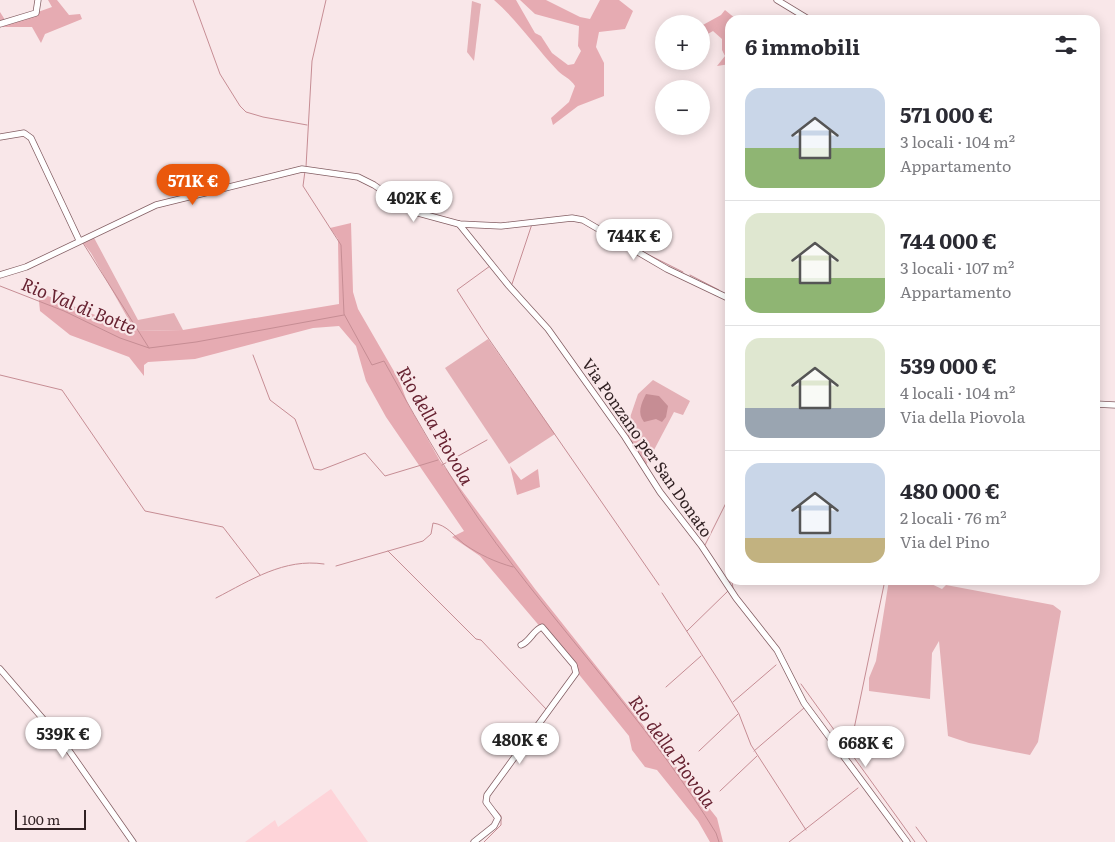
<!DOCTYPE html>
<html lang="it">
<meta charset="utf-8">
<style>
:root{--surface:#fff;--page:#f2f2f3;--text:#2b2b33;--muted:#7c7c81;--line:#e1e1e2;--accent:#ea580c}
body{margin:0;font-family:Literata,serif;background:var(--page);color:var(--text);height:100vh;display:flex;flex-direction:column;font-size:19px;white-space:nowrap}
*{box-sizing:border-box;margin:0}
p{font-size:16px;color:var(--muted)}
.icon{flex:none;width:28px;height:28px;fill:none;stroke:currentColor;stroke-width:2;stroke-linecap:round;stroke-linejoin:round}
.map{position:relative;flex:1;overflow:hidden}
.details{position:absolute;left:725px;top:15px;width:375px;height:570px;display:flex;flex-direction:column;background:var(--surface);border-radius:15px;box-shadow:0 2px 12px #0003}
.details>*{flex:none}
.fabs{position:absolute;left:655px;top:15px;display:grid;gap:10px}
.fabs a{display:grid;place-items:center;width:55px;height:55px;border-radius:50%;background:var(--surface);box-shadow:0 2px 12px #0003;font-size:25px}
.scale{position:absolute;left:15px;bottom:12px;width:71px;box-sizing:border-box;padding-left:5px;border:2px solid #312123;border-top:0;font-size:14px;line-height:18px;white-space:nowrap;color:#312123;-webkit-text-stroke:4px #f9e7e9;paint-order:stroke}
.price{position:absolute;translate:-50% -42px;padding:0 11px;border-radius:18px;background:#fff;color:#222;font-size:16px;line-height:32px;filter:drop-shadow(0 1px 2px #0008)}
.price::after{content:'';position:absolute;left:50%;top:30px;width:15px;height:11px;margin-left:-8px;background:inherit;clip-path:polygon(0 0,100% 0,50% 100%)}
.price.current{background:var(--accent);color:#fff}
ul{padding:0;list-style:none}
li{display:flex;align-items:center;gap:15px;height:125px;padding:0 20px}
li+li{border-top:1px solid var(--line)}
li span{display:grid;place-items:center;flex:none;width:140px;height:100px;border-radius:15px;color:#555}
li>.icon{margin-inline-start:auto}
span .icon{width:60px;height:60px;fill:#fffc;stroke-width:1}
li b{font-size:21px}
h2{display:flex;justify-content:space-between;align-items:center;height:60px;padding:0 20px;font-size:21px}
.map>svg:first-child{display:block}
.built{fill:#fed4d9}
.green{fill:#e4b0b6}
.forest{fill:#e6abb2}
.water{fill:#c68d94}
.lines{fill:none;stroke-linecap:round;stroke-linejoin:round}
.stream{stroke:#c68d94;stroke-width:1}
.minor-casing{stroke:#835e63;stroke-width:7}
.minor{stroke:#fff;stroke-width:5.5}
.labels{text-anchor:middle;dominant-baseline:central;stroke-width:4.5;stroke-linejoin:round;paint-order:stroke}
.street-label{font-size:16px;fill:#312123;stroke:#f9e7e9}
.water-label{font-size:18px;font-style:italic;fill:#672231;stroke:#f9e7e9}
</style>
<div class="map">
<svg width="1115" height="842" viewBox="0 0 1115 842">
<rect width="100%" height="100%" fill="#f9e7e9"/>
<polygon class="built" points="331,789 368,842 245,842 275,820 278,827"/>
<g class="green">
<polygon points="472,1 481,4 474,61 467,52"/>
<polygon points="92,234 138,320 174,313 183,330 135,331 91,253 81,240"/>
<polygon points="488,339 555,434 509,464 445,368"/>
<polygon points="653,380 690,401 683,415 674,412 644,469 624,435 638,394"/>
<polygon points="889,580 923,580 942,589 946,585 1053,605 1061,611 1038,742 1030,755 969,743 948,736 939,641 932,653 930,699 869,691 869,678 876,661"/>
</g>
<g class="forest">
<polygon points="48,0 57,0 69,15 80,14 82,19 45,34 41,43 32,27 0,27 0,12 7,23 52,7"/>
<path d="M494 0H516L535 33 541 36 552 53 568 65 574 64 581 51 578 46 579 26 535 14 520 0H546L580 17 590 19 600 0H619L633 11 625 29 599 32 596 47 604 63V96L578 106 553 125 551 118 569 102 575 86C570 78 564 77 558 71 536 48 518 21 494 0Z"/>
<polygon points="725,10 736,19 730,20 730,64 717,66 725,56 722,50 722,39 713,31 706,35 701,33 701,26 721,15"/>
<polygon points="351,223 353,292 358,309 399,380 408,404 440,461 535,589 717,818 723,842 710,842 698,821 657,770 645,767 632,750 629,736 542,629 480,556 452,537 464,531 386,417 366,381 356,346 339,326 313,328 195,359 148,362 144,365 144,376 129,357 70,335 40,311 38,292 135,331 183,330 339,304 338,239 330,228"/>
<polygon points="510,466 521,480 538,469 540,487 517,495"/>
</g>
<path class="water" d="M646 394 659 396 668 406 666 417 662 422 656 419 644 422C637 413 641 404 646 394Z"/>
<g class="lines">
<g class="stream">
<polyline points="193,0 220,74 240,106 246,112 263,117 307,125"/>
<polyline points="30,134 37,144"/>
<polyline points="306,167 312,61 326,0"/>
<path d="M305 171 303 186 341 245 344 314 372 365 384 361C424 433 464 504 515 568 583 656 658 738 716 833L719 842"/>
<polyline points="603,228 620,237 636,247"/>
<polyline points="83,243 149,348"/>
<polyline points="643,252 683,272"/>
<polyline points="490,266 457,290 484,332 659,585"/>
<polyline points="690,275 719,290"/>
<polyline points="512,284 532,224"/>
<polyline points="0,286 64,311 120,338 149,348 196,342 344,315"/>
<polyline points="253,355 270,400 295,419 314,469 321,470 365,453 385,476 438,460"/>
<polyline points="0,375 62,390 145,511 223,527 260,575"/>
<polyline points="442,465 487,440"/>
<polyline points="705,545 730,495"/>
<polyline points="388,551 476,639 481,640 546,709"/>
<path d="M336 566 423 541 431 534 433 523C447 525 453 535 464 544 480 555 495 562 513 567"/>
<polyline points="729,582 732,582 733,588"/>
<polyline points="662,593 719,681 739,714 751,745 806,830"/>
<path d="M216 598C251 580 284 558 324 564"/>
<polyline points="687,631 728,591"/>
<polyline points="801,684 915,842"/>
<polyline points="666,687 701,656"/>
<polyline points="733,702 776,665"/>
<polyline points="699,751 738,714"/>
<polyline points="754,751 804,708"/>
<polyline points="849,753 885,580"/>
<polyline points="720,791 757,756"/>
<polyline points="916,827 927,842"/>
<polyline points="484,842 501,825 501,816 495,809"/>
<polyline points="789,842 858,788"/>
</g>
<defs>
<g id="minor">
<polyline points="777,0 810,20"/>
<polyline points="0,24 36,13 38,0"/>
<polyline points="0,137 24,133 31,138 79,240"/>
<polyline points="459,224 509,286 548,329 625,437 660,492 701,545 736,598 777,650 804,703 907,842"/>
<polyline points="0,275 26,267 156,205 302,169 358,177 374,185 411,211 459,224 501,226 572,218 583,220 667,269 730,299"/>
<polyline points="1095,404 1115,405"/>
<polyline points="0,669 63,742 133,842"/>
<path d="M474 842 494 826 498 818 486 802 487 795 576 673 574 665 542 627C533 630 530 642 521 645"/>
</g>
</defs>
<use href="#minor" class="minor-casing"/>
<use href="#minor" class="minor"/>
</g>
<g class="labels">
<g class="street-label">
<text transform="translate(648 447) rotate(55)">Via Ponzano per San Donato</text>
</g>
<g class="water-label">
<text transform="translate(79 305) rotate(22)">Rio Val di Botte</text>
<text transform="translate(436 425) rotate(60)">Rio della Piovola</text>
<text transform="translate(673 751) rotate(54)">Rio della Piovola</text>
</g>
</g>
</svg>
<div class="fabs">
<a>+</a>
<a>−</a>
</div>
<div class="scale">100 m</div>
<b class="price current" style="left:193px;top:206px">571K €</b>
<b class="price" style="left:414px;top:223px">402K €</b>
<b class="price" style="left:634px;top:261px">744K €</b>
<b class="price" style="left:63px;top:759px">539K €</b>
<b class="price" style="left:520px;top:765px">480K €</b>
<b class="price" style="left:866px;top:768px">668K €</b>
<section class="details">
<h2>6 immobili<svg class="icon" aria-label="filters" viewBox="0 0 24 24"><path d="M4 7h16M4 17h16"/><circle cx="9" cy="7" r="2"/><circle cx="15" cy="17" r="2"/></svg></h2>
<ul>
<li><span style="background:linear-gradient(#c9d6e8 60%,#8fb573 0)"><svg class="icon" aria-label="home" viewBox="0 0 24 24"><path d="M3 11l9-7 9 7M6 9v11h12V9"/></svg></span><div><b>571 000 €</b><p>3 locali · 104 m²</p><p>Appartamento</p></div></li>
<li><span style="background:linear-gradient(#dfe7d0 65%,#8fb573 0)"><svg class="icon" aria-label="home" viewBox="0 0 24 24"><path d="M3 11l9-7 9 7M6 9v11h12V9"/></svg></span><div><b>744 000 €</b><p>3 locali · 107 m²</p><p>Appartamento</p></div></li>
<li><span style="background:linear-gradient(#dfe7d0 70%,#9aa5b1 0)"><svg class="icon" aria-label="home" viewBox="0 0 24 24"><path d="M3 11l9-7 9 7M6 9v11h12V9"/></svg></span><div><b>539 000 €</b><p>4 locali · 104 m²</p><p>Via della Piovola</p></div></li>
<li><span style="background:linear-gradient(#c9d6e8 75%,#c2b280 0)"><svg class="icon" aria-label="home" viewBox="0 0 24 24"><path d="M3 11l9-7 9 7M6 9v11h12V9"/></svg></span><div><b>480 000 €</b><p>2 locali · 76 m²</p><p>Via del Pino</p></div></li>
</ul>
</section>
</div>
